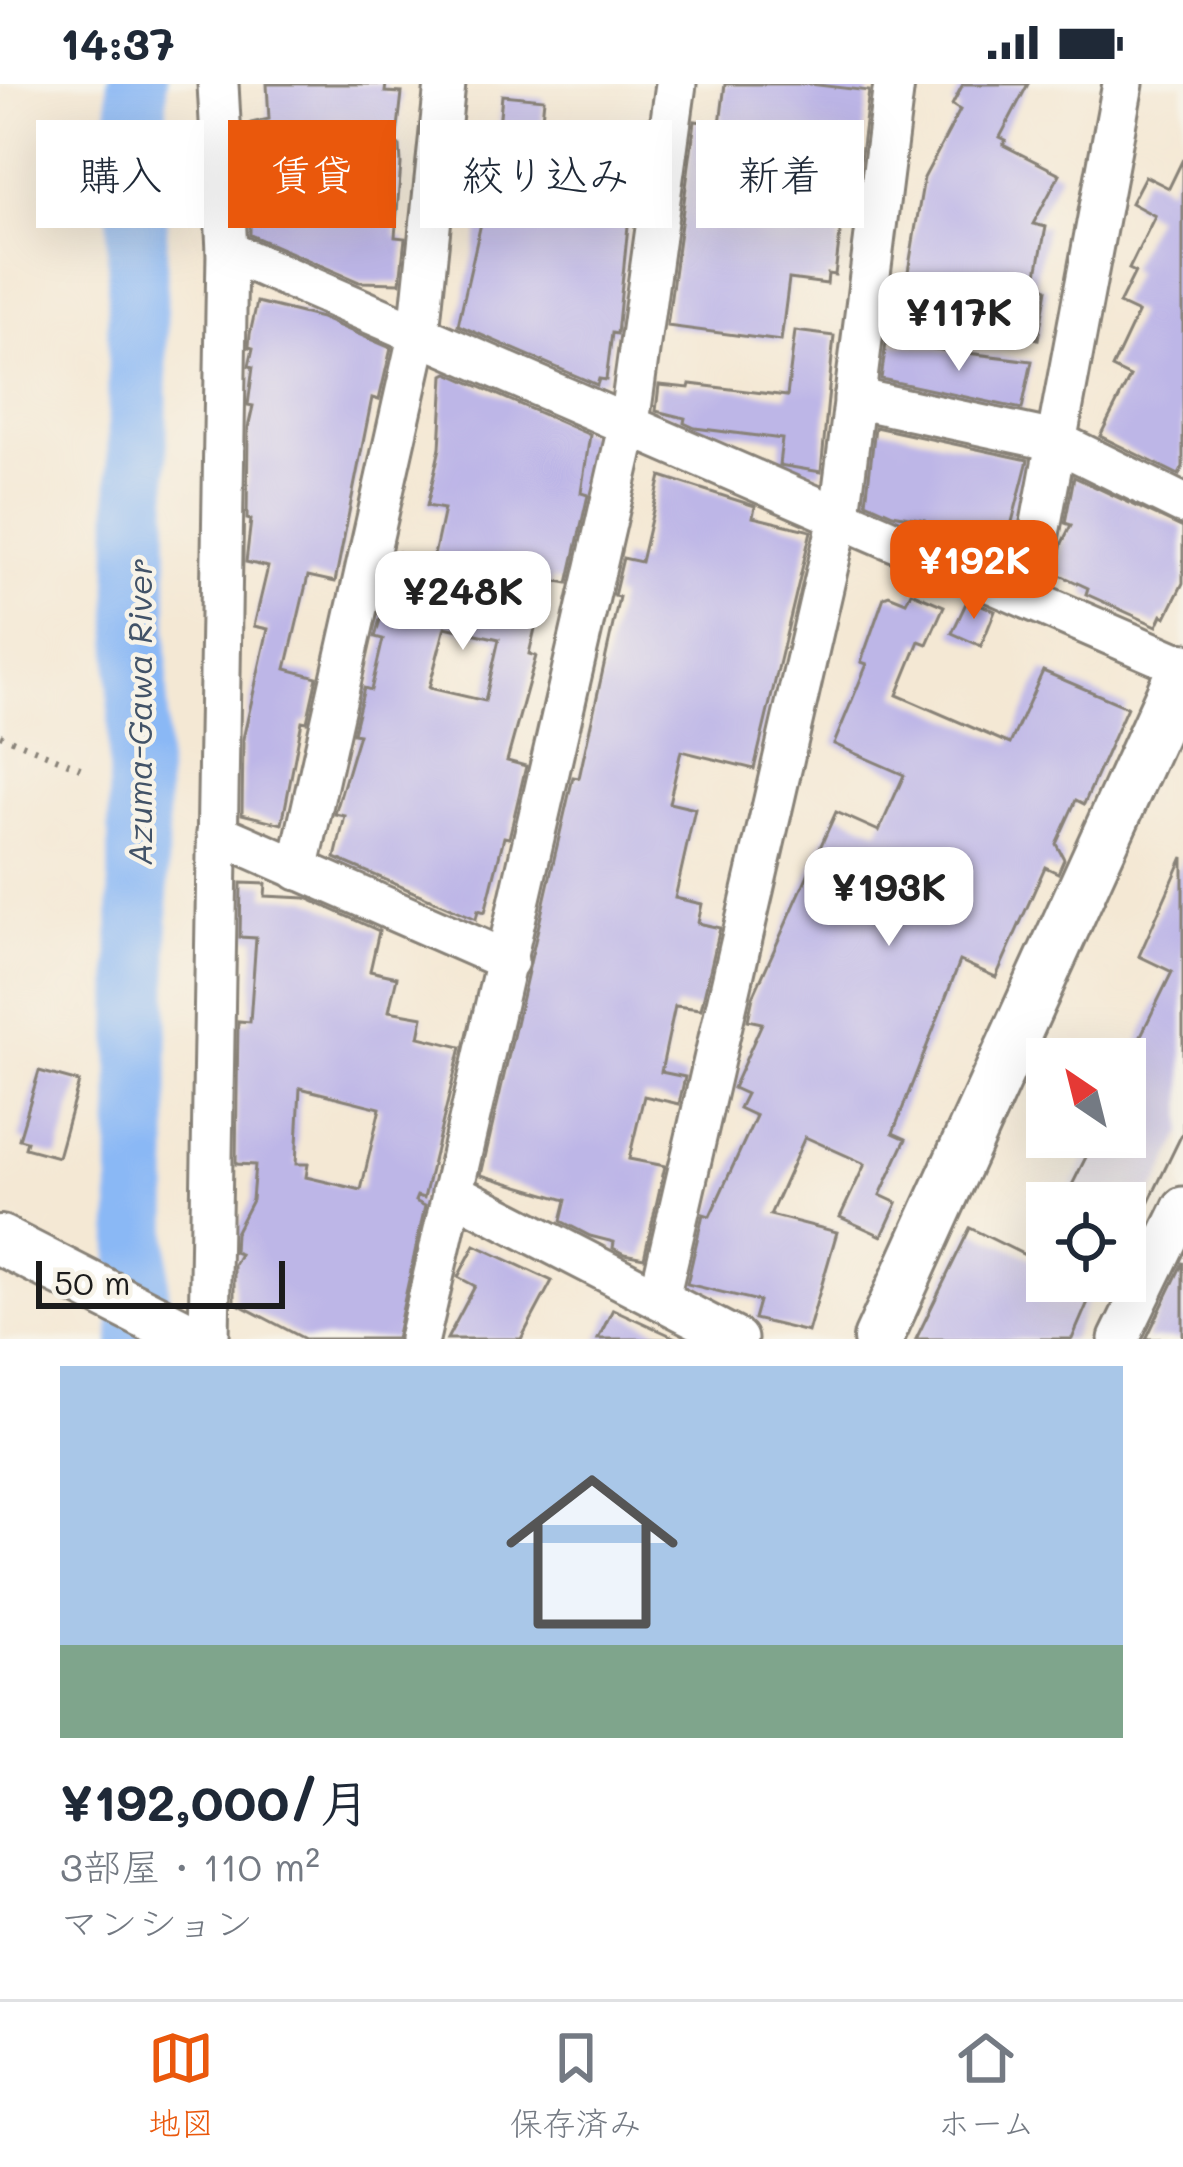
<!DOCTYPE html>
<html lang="ja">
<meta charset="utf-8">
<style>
:root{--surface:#fff;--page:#f6f6f7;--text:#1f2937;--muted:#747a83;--line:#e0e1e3;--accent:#ea580c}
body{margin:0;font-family:Mali,"Klee One",sans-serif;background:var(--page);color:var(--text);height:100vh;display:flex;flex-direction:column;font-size:45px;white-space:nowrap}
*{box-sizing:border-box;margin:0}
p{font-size:39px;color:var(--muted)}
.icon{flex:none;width:66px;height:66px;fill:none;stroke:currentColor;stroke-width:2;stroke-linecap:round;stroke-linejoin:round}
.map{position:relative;height:1255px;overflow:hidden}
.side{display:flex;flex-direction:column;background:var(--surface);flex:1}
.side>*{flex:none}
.hud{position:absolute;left:36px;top:36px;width:1113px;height:108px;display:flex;gap:24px}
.needle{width:78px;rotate:325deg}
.buttons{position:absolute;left:1026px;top:954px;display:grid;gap:24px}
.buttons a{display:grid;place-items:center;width:120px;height:120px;border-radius:0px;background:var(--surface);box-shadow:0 12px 48px #0002;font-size:60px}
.scale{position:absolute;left:36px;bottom:30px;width:249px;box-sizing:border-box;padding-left:12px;border:6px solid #1c1c1c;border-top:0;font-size:33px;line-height:42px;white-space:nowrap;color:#1c1c1c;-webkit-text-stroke:9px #f7f3e8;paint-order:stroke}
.price{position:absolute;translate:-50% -102px;padding:0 27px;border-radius:24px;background:#fff;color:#222;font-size:39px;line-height:78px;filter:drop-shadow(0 3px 6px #0008)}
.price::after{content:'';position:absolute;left:50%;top:72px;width:36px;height:27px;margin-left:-18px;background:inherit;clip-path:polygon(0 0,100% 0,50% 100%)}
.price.current{background:var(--accent);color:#fff}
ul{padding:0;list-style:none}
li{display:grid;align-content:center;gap:24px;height:636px;padding:0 60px}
li span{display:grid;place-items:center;height:372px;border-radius:0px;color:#555}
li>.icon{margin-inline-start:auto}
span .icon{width:216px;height:216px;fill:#fffc;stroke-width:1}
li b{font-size:51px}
.pill{padding:0 42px;border-radius:0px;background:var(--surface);box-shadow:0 12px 48px #0002;font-size:42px;line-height:108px}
.pill.current{background:var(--accent);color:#fff}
.status{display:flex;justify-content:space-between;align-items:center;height:84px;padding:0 60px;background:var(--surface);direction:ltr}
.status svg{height:33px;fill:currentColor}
.tab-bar{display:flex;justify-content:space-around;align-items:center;height:168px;border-top:3px solid var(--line);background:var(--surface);font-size:33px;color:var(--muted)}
.tab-bar a{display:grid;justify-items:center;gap:6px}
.tab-bar .current{color:var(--accent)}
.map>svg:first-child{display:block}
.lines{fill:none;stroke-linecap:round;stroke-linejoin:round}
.river{stroke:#8ab8f5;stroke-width:60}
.building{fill:#bdb6e7;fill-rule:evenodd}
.minor-casing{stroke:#888278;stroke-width:45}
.tertiary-casing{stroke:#888278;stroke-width:54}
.path{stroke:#888278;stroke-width:6;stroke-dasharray:3 9;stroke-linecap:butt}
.minor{stroke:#fff;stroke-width:39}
.tertiary{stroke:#fff;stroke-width:48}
.labels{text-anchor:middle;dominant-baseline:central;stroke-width:9;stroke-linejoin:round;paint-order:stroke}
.water-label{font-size:33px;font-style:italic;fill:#425368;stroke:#f7f3e8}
</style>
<div class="status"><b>14:37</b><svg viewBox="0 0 49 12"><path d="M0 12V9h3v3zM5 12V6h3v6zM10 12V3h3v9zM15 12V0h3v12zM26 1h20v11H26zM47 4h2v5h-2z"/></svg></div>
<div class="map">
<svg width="1183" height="1255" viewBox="0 0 1183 1255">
<rect width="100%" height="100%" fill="#f7f3e8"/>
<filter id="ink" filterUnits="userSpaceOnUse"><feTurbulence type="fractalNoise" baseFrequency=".00833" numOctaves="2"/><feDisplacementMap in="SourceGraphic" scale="24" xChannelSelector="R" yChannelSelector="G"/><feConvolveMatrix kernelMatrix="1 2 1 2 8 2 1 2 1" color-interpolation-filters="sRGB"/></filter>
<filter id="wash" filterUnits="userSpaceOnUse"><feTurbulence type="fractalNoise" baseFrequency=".004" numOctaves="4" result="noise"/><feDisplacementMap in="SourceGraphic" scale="48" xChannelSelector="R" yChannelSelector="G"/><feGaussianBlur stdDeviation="2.7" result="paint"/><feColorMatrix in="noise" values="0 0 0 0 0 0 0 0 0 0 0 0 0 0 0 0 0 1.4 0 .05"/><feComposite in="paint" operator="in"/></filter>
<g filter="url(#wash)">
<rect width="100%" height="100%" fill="#f4e8d4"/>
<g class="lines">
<polyline class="river" points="137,0 139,1255"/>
</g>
<g id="blocks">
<g class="building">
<polygon points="267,0 386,0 385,8 402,9 396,61 400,62 401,80 395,153 405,154 400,199 359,198 250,151 251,39 269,35"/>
<polygon points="725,0 810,0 869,7 859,86 848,84 835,191 828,190 827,200 789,195 781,257 667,242 695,37 720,40"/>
<polygon points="963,0 1028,0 1000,53 1006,56 1003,61 1060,90 1033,140 1046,143 1035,200 1047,205 1038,255 903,217 924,94 960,26 952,21"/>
<polygon points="502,11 544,15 534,111 630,122 617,250 612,249 606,296 599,295 597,301 458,241 486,117 492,118"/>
<polygon points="1183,75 1183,383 1179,391 1100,352 1130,293 1112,284 1138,229 1119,220 1135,188 1129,185 1155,132 1131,119 1145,92 1169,104"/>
<polygon points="257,218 321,234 391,264 379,316 372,314 335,498 308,492 286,585 317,593 307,638 302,637 282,740 242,730 243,655 268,545 254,542 268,483 246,478 251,436 247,435 248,344 253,322 248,321 253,283 249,282 253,264 249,263 250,250"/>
<polygon points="795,247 834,252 821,388 779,381 782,355 695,344 684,339 685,334 656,327 659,301 689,304 690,300 787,312"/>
<polygon points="886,259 1032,277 1022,325 881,295"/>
<path d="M448 289 590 351 581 409 588 411 568 499 551 496 545 520 541 519 529 570 536 572 507 677 526 682 509 754 504 753 485 828 478 826 476 835 335 774 345 732 335 730 359 650 353 649 364 604 371 606 383 555 375 553 399 468 433 476 444 425 427 422 440 364 444 291ZM445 543 499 555 485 617 429 604Z"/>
<polygon points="875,343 1028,376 1003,473 974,465 976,453 922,442 924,436 893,430 866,418"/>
<polygon points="661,392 755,422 753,433 811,447 754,685 681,667 669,719 695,725 675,814 702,820 698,839 720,844 701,925 675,922 661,988 685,993 679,1020 644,1012 629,1075 665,1082 644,1174 624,1170 613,1164 614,1158 590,1152 561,1137 566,1116 481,1091 573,693 579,694 619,513 614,512 623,474 641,478"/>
<polygon points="1074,393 1183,444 1183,499 1166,533 1162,531 1157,542 1086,510 1088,504 1056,489 1062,459 1071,441 1065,439"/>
<polygon points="911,508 944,522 927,560 919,557 897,611 1010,660 1043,587 1127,623 1084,720 1076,716 1056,760 1064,775 1058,789 1045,783 996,893 960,877 893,1049 906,1055 880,1111 897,1119 882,1152 840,1133 865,1080 805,1053 770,1131 837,1148 808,1248 754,1235 759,1217 687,1200 703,1130 710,1132 756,1032 739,1024 746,1010 733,1004 762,939 748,936 753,913 836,728 879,747 904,691 834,660 867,580 861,578 884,513 889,511 906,518"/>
<polygon points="968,515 995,527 981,562 952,549"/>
<polygon points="1183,773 1183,1048 1125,1167 1125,1119 1093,1119 1069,1107 1096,1053 1125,1053 1125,984 1172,888 1139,872"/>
<path d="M241 799 266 800 265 812 306 814 379 847 370 887 397 893 389 927 423 933 419 953 461 963 424 1114 417 1112 415 1117 425 1122 396 1255H305L234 1218V1181L240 1170 234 1168 235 1149 252 1116 255 1081 236 1080 238 937 250 938 256 854 240 853ZM300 1004 380 1024 361 1106 306 1093 308 1080H296Z"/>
<polygon points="39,987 79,998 58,1073 25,1064 27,1057 19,1055"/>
<polygon points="970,1144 1047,1182 1047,1197 1097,1197 1072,1255 916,1255"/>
<polygon points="475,1161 552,1197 521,1255 447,1255 475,1202 458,1193"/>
<polygon points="1183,1178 1183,1255 1146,1255"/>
<polygon points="613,1225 678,1255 598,1255"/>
</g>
</g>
</g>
<g filter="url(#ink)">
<use href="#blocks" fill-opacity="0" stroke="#888278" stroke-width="3"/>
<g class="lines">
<defs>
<g id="minor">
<polyline points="227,167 1183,582"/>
<polyline points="854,314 1055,357 1183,420"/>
<polyline points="1027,514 1123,0"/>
<polyline points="217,749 508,877"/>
<polyline points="298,786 419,248 445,0"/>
<polyline points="452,1108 737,1255"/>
<polyline points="659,1214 840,430 894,0"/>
<polyline points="209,1255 227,167 218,0"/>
<polyline points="419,1255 629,339 676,0"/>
<polyline points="1119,1255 1183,1123"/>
</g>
<g id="tertiary">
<polyline points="0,1156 194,1255"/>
<polyline points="878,1255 1183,583"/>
</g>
</defs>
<use href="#minor" class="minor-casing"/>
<use href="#tertiary" class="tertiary-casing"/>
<polyline class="path" points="0,651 85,686"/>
<use href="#minor" class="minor"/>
<use href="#tertiary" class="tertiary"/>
</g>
</g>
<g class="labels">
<g class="water-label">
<text transform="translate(138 628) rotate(-90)">Azuma-Gawa River</text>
</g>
</g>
</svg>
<div class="buttons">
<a><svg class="needle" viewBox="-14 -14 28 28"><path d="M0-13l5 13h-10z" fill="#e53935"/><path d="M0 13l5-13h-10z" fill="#747a83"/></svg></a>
<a><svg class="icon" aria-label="locate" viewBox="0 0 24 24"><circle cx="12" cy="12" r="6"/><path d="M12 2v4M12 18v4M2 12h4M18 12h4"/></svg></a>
</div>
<div class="scale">50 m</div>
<b class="price" style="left:959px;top:290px">¥117K</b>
<b class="price current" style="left:974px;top:538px">¥192K</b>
<b class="price" style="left:463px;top:569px">¥248K</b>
<b class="price" style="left:889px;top:865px">¥193K</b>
<div class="hud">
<a class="pill">購入</a>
<a class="pill current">賃貸</a>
<a class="pill">絞り込み</a>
<a class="pill">新着</a>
</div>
</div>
<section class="side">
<ul>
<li><span style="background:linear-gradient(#a9c7e8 75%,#7fa58c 0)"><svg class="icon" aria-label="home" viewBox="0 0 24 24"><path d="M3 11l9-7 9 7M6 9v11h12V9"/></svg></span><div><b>¥192,000/月</b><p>3部屋 · 110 m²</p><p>マンション</p></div></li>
</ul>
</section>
<nav class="tab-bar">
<a class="current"><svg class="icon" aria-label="map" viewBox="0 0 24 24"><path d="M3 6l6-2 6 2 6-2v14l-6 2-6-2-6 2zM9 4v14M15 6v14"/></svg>地図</a>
<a><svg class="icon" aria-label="saved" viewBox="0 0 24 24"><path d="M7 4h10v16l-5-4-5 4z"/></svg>保存済み</a>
<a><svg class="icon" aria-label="home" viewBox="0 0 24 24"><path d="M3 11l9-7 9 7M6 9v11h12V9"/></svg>ホーム</a>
</nav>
